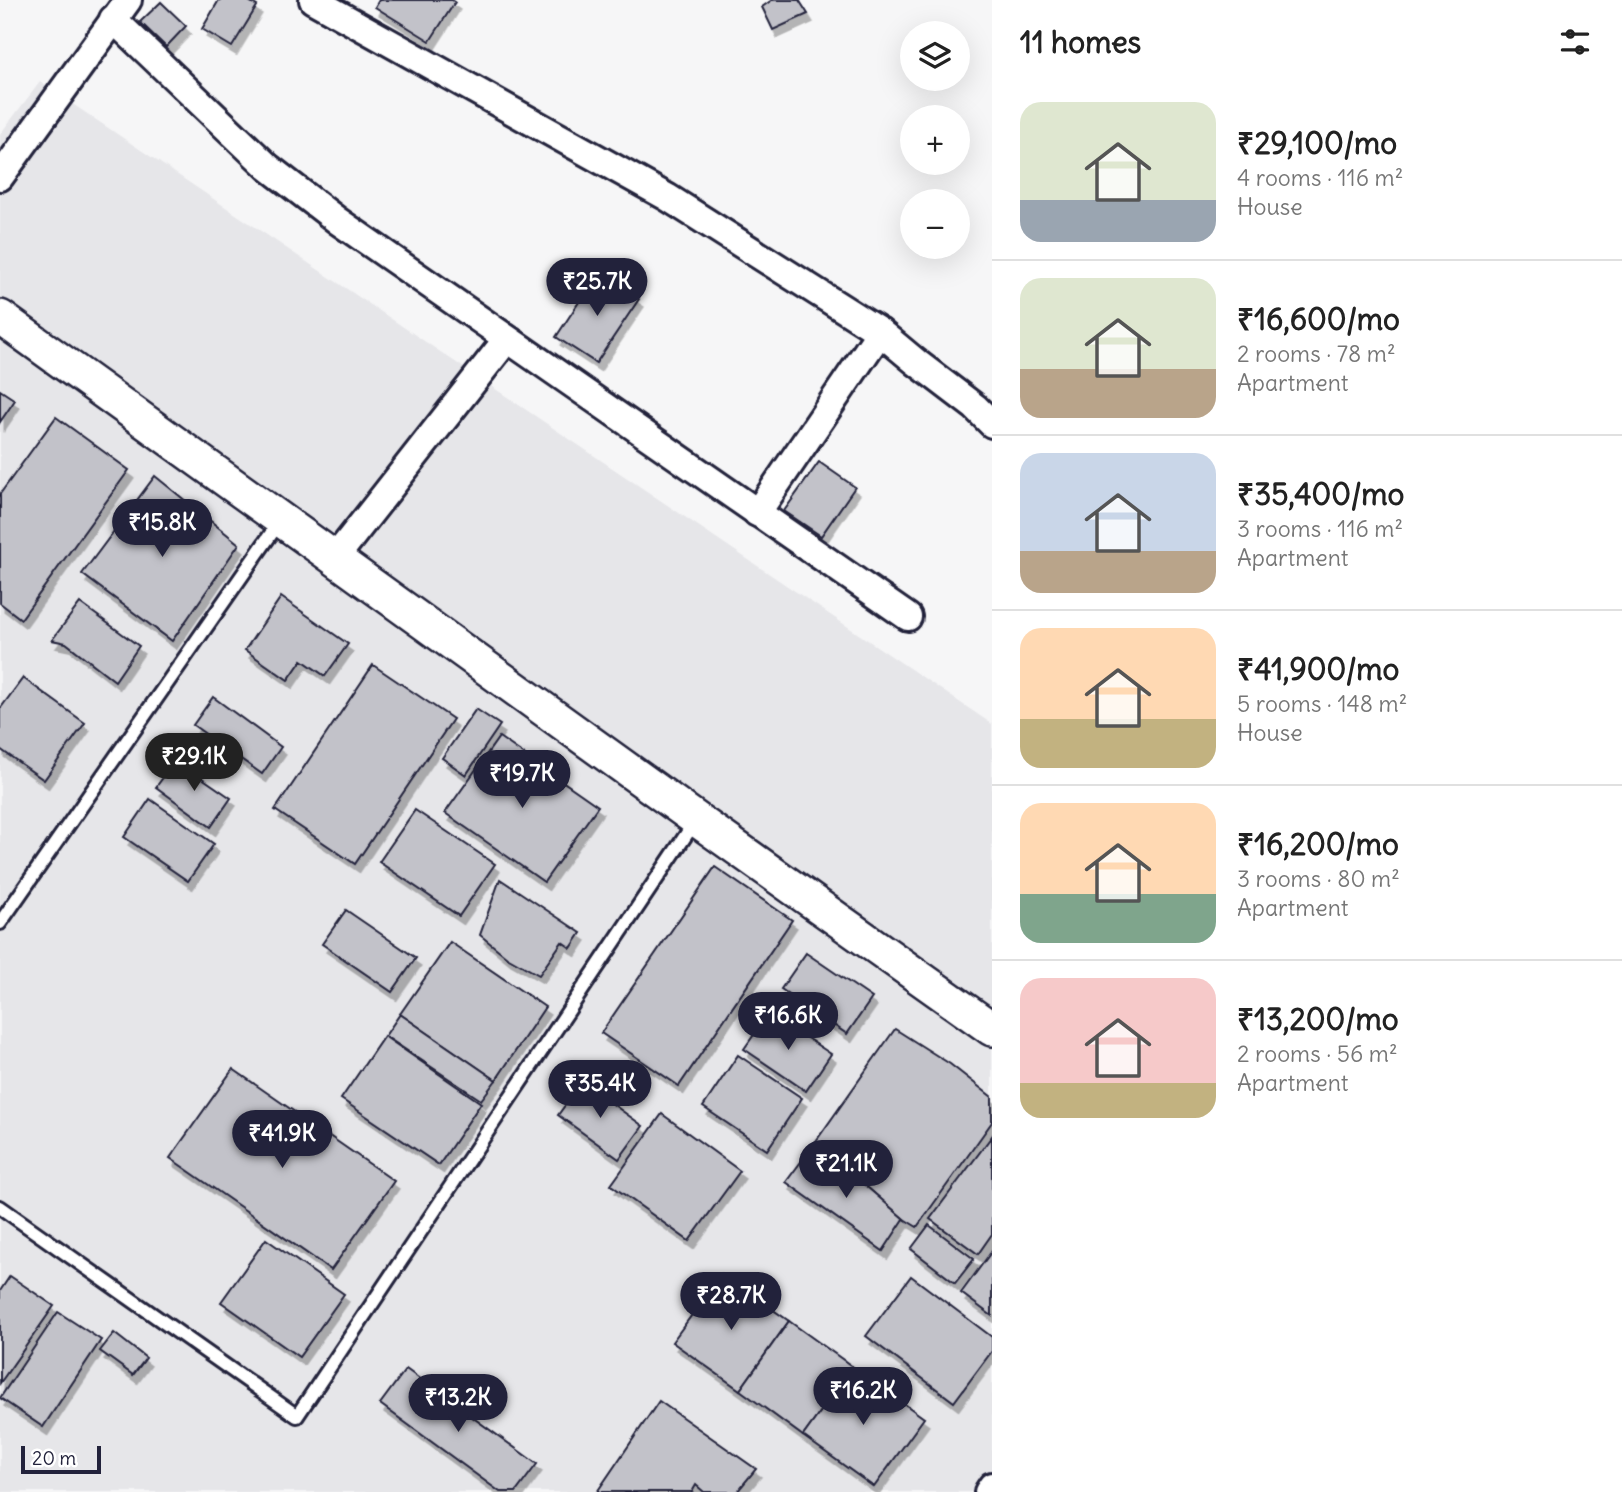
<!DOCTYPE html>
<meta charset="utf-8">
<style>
:root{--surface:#fff;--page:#f2f2f2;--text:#222;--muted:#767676;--line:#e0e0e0;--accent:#22223b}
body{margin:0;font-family:Delius,sans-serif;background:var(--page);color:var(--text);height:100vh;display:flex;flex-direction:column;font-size:26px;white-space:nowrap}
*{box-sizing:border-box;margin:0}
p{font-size:23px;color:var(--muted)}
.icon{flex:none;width:38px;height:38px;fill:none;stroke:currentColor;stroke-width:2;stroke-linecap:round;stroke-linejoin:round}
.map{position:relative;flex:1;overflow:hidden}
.drawer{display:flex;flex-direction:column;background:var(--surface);width:630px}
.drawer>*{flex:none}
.fabs{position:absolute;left:900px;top:21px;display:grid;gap:14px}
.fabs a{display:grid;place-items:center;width:70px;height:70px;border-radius:50%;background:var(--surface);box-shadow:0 7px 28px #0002;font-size:35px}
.scale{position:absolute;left:21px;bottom:18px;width:80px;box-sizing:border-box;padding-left:7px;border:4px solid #22223b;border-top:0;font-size:19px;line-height:24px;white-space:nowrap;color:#22223b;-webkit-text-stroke:5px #fff;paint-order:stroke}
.price{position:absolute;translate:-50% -60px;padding:0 16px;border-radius:24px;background:var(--accent);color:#fff;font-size:23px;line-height:46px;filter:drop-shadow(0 2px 4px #0008)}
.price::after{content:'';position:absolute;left:50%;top:42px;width:21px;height:16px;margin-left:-10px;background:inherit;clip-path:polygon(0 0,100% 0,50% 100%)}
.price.selected{background:#222;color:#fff}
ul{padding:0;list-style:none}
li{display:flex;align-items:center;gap:21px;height:175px;padding:0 28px}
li+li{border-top:2px solid var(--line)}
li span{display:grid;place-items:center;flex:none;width:196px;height:140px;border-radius:21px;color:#555}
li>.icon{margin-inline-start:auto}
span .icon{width:84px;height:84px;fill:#fffc;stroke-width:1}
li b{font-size:30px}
h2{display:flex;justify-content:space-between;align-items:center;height:84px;padding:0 28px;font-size:30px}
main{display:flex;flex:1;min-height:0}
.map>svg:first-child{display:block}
.built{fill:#e6e6e9}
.building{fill:#c2c2c9;stroke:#22223b;stroke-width:2;filter:url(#shadow)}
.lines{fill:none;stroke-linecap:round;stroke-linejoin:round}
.service-casing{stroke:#22223b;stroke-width:18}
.minor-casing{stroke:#22223b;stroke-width:32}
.tertiary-casing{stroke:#22223b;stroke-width:38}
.service{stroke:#fff;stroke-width:12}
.minor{stroke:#fff;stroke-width:26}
.tertiary{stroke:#fff;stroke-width:33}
</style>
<main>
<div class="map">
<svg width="992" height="1492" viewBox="0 0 992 1492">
<defs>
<filter id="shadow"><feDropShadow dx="4.5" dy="8" stdDeviation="0" flood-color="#0004"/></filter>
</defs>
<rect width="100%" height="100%" fill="#f6f6f7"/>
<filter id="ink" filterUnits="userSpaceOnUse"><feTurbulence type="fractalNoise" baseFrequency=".0143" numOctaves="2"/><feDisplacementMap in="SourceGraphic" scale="14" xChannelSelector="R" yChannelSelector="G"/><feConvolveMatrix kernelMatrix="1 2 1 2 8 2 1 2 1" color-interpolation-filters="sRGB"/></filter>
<g filter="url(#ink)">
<polygon class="built" points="40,82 992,724 992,1492 0,1492 0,134"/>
<g class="building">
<polygon points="219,0 247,0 257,6 232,47 202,29"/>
<polygon points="379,0 452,0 455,2 430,41 375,7"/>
<polygon points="772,0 799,0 808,14 773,30 762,7"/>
<polygon points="161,2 186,26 166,47 140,22"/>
<polygon points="598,273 639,299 596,363 556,337"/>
<polygon points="0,390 15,400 0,422"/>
<polygon points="56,417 129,470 21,619 0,603 0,494"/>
<polygon points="819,462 855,487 821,536 784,511"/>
<polygon points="155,476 239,544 172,641 82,574"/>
<polygon points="281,597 348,644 325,676 302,660 288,680 245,650"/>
<polygon points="80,603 139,646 115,681 66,643 52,640"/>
<polygon points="373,665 453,719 355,864 275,810"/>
<polygon points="23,678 85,723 44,780 0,749 0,709"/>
<polygon points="213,697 281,747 262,774 193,725"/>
<polygon points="476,709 500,725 466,775 442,758"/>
<polygon points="499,737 598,806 544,882 445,813"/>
<polygon points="176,760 231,798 211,827 156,787"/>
<polygon points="150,799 214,844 188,881 124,837"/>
<polygon points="415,810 495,864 459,916 379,862"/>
<polygon points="715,867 792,920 679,1086 601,1033"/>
<polygon points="500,879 581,933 571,948 562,942 539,975 507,957 480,935"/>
<polygon points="346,910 416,958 392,992 322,944"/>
<polygon points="450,942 545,1007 496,1080 400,1014"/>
<polygon points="806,953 872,998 847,1034 781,989"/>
<polygon points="769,1013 831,1054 806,1091 744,1049"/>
<polygon points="400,1014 496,1080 481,1100 385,1036"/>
<polygon points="895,1029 950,1064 992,1097 992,1122 917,1227 904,1219 860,1181 809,1151"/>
<polygon points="384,1036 481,1103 439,1165 341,1099"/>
<polygon points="738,1055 802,1098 767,1150 703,1107"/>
<polygon points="233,1069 394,1181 331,1270 170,1158"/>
<polygon points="582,1082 643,1126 619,1159 558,1115"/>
<polygon points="662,1114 740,1171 689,1241 611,1185"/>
<polygon points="992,1136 992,1234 978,1254 930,1219"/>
<polygon points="809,1151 860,1181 904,1219 883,1251 786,1182"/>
<polygon points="929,1225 974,1259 955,1283 911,1249"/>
<polygon points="266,1239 344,1294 299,1357 221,1302"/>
<polygon points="992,1251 992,1316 961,1293"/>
<polygon points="722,1274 789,1321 740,1390 672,1342"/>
<polygon points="10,1276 54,1306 0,1383 0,1291"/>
<polygon points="911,1276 992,1337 992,1351 954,1402 866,1336"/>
<polygon points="58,1312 101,1340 43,1427 0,1398"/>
<polygon points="789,1321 853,1367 803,1436 740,1390"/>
<polygon points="114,1333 146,1358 133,1375 100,1351"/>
<polygon points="853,1367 924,1418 874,1487 803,1436"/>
<polygon points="406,1369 537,1464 516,1492 500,1492 380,1404"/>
<polygon points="659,1401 756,1469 737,1492 704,1492 696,1485 692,1492 597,1492"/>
</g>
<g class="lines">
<defs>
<g id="service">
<polyline points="0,923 280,521"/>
<polyline points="0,1207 297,1416 696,820"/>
</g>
<g id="minor">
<polyline points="313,0 667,197 880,332 916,362 975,407 992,424"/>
<polyline points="113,19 268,167 338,221 908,617"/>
<polyline points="0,177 128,0"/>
<polyline points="757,513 880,332"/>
<polyline points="335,558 507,339"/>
<polyline points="988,1492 992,1486"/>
</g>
<polyline id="tertiary" points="0,317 696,819 992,1029"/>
</defs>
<use href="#service" class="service-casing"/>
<use href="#minor" class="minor-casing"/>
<use href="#tertiary" class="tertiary-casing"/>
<use href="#service" class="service"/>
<use href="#minor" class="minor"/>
<use href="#tertiary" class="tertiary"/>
</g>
</g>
</svg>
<div class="fabs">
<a><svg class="icon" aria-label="layers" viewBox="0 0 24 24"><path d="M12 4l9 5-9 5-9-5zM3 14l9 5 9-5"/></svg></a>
<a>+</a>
<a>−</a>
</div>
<div class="scale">20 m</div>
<b class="price" style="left:597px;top:318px">₹25.7K</b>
<b class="price" style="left:162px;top:559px">₹15.8K</b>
<b class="price selected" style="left:194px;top:793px">₹29.1K</b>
<b class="price" style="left:522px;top:810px">₹19.7K</b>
<b class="price" style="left:788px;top:1052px">₹16.6K</b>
<b class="price" style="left:600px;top:1120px">₹35.4K</b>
<b class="price" style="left:282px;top:1170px">₹41.9K</b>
<b class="price" style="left:846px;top:1200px">₹21.1K</b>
<b class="price" style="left:731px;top:1332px">₹28.7K</b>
<b class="price" style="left:863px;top:1427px">₹16.2K</b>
<b class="price" style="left:458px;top:1434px">₹13.2K</b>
</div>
<section class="drawer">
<h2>11 homes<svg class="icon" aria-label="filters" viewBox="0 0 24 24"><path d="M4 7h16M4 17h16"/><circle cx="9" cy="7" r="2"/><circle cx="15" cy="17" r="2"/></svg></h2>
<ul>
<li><span style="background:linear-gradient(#dfe7d0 70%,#9aa5b1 0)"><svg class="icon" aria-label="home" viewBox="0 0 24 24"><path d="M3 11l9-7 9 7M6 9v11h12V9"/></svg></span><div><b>₹29,100/mo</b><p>4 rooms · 116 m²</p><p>House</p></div></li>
<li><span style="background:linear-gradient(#dfe7d0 65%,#b9a48a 0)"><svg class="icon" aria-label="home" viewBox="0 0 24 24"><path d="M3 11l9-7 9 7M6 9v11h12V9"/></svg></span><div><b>₹16,600/mo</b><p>2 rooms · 78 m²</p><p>Apartment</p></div></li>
<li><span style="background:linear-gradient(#c9d6e8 70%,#b9a48a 0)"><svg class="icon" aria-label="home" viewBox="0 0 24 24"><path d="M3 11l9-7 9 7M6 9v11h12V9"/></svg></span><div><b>₹35,400/mo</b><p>3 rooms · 116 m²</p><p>Apartment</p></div></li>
<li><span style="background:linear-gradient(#ffd9b3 65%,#c2b280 0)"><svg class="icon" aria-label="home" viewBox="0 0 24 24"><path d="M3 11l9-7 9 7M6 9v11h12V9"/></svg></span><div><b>₹41,900/mo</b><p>5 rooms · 148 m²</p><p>House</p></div></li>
<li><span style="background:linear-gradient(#ffd9b3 65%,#7fa58c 0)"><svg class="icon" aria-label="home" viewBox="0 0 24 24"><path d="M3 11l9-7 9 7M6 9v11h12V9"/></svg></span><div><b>₹16,200/mo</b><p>3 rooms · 80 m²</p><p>Apartment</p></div></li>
<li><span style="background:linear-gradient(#f6c9c9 75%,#c2b280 0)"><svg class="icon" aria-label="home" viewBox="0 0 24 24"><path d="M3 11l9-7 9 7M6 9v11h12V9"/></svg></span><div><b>₹13,200/mo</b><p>2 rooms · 56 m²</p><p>Apartment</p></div></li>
</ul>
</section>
</main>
